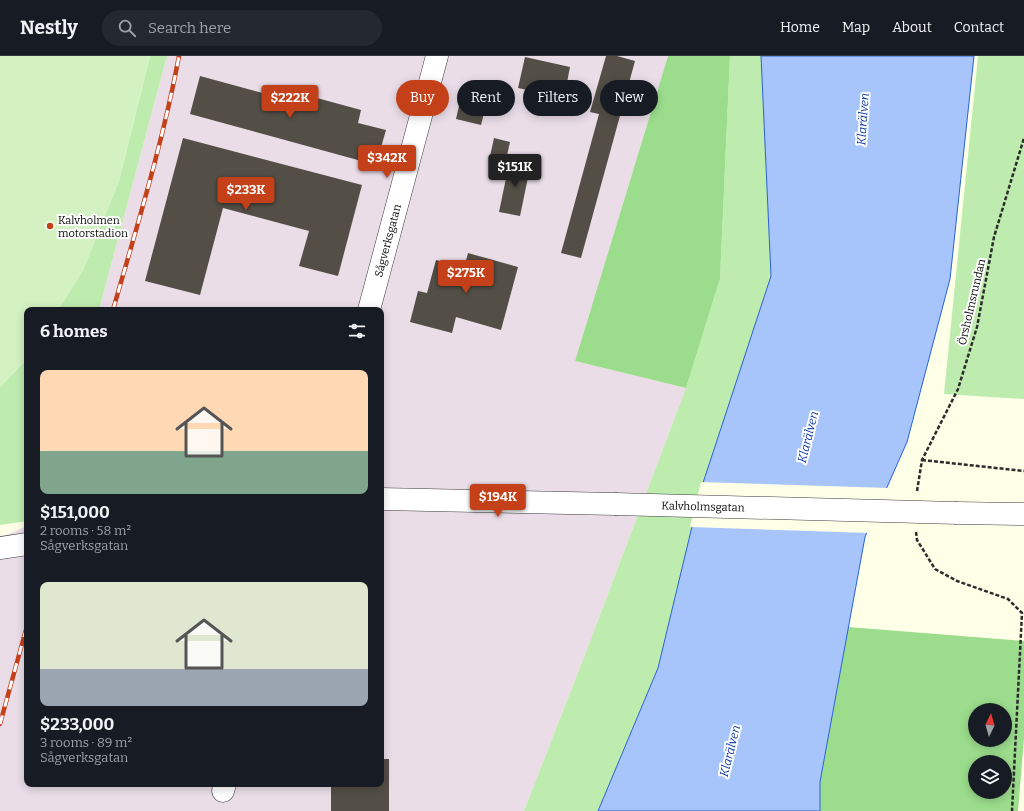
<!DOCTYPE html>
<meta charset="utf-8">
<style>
:root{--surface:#171b24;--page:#242831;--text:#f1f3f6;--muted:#9ea1a6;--line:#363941;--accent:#c34019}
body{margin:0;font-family:Bitter,serif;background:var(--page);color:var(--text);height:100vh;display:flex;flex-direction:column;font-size:15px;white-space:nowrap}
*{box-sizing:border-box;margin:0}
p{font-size:13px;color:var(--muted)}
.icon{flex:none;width:22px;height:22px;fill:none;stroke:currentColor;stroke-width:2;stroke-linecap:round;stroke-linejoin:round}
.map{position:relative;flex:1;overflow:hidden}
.side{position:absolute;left:24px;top:251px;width:360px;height:480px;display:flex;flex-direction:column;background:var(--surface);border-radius:8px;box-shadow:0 2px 10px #0003}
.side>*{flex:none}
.guide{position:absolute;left:396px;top:24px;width:380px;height:36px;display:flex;gap:8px}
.needle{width:26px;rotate:5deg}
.tools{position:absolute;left:968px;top:647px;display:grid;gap:8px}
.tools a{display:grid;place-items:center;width:44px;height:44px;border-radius:50%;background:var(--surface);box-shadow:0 2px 10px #0003;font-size:20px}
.price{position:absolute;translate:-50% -34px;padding:0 9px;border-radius:4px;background:var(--accent);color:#fff;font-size:13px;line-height:26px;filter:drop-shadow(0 1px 2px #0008)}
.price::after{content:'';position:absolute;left:50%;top:24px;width:12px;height:9px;margin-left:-6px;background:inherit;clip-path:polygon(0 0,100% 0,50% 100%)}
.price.on{background:#222;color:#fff}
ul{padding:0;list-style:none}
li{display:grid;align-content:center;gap:8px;height:212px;padding:0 16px}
li span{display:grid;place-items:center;height:124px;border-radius:8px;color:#555}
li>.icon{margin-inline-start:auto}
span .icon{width:72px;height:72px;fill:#fffc;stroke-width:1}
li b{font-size:17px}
h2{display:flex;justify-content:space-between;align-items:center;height:48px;padding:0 16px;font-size:17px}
.pill{padding:0 14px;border-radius:18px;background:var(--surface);box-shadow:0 2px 10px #0003;font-size:14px;line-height:36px}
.pill.on{background:var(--accent);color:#fff}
header{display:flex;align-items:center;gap:24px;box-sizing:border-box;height:56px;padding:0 20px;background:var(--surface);border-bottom:1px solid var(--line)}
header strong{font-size:19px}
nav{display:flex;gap:22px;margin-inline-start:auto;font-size:14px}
.search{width:280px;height:36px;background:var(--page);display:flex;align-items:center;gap:10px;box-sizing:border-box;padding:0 14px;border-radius:22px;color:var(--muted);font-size:15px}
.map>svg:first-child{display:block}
.industrial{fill:#eadde8}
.green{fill:#beecaf}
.forest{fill:#9bdd8d;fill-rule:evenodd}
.pitch{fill:#d4f2c1}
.water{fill:#a7c5fb;stroke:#2962d7}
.pier{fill:#fdffe7}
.building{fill:#534f46}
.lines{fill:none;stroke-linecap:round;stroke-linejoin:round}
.minor-casing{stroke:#3d3d3d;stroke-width:23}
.path{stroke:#2c2c2c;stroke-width:2.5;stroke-dasharray:4 2;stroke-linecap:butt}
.minor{stroke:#fff;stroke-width:22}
.rail-casing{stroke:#c34019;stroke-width:4.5}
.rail{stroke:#fff;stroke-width:3;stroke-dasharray:9;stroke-linecap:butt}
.minor-bridge-casing{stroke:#3d3d3d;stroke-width:23;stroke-linecap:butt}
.minor-bridge{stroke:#fff;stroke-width:22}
.poi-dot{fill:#c34019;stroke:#fff;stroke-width:1.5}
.labels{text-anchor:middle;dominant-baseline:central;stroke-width:4;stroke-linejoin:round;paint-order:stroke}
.poi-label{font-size:11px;fill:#0a0a0a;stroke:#fff;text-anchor:start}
.street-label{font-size:11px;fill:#0a0a0a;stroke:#fff}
.water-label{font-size:12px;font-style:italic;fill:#0c38a3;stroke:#fff}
</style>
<header>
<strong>Nestly</strong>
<div class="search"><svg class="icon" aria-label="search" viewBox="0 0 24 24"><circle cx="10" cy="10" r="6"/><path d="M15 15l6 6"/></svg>Search here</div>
<nav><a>Home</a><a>Map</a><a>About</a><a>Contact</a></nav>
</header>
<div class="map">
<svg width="1024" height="755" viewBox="0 0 1024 755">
<rect width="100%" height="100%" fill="#fdffe7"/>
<polygon class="industrial" points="167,0 668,0 575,305 686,332 589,588 524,755 0,755 0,482 27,470 27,728 381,728 381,254 99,254"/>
<g class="green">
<polygon points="150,0 167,0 99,254 58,254 83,214 119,125"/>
<polygon points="730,0 761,0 771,220 701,433 658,612 598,755 524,755 589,588 686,332 720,223"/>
<polygon points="978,0 1024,0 1024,343 944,338"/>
<polygon points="27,303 27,465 0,469 0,331"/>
</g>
<g class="forest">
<polygon points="668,0 730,0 720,223 686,332 575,305"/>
<path d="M848 571 1024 585V682L1018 755H820V726ZM975 654H1005V684H975ZM975 706H1005V736H975Z"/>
</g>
<polygon class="pitch" points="0,0 150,0 119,125 83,214 58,254 27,254 27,303 0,331"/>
<polygon class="water" points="761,0 974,0 950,223 907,386 865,481 820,726 820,755 598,755 658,612 701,433 771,220"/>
<polygon class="pier" points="701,426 889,432 869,477 690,471"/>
<g class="building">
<polygon points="606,0 617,0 635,5 581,202 561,197 599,58 590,56"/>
<polygon points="525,1 570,11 564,42 518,32"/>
<polygon points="200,20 270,39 273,30 361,54 358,67 386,74 376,109 190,58"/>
<polygon points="464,28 490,34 481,69 456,63"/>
<polygon points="183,82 362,129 338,220 299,210 309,175 223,152 200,239 145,225"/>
<polygon points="494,82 510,86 505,108 489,105"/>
<polygon points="510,103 531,107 520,160 499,156"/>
<polygon points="468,197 518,211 501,274 456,261 452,277 410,266 418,235 427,237 436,204 464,212"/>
<polygon points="381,703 389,703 389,755 331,755 331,728 381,728"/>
</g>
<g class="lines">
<defs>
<g id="minor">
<path id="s1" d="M369 254 437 0"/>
<polyline points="381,443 615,448"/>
<polyline points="957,457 1024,458"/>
<polyline points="0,492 27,488"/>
<polyline points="223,735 225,728"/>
</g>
</defs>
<use href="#minor" class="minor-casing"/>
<g class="path">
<polyline points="922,404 1024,415"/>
<polyline points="917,435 922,404 958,333 977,271 994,181 1024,82"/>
<polyline points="916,476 917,484 935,513 957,525 1008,543 1022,557 1012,755"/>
</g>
<use href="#minor" class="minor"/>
<defs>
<g id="rail">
<path d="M113 254C137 170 163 86 179 0"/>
<polyline points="0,668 27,570"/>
</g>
</defs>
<use href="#rail" class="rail-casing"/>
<use href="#rail" class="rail"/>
<defs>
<g id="minor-bridge">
<path id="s2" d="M615 448 957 457"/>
</g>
</defs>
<use href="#minor-bridge" class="minor-bridge-casing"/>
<use href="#minor-bridge" class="minor-bridge"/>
</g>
<circle class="poi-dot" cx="50" cy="170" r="4"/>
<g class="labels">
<g class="poi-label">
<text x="58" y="164">Kalvholmen<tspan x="58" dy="13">motorstadion</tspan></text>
</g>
<g class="street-label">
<text stroke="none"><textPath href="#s1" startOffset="72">Sågverksgatan</textPath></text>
<text transform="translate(972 246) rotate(-77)">Örsholmsrundan</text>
<text stroke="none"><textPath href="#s2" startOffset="88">Kalvholmsgatan</textPath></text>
</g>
<g class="water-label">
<text transform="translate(863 63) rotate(-86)">Klarälven</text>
<text transform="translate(808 381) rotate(-76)">Klarälven</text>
<text transform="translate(730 695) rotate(-76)">Klarälven</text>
</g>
</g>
</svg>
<div class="tools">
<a><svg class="needle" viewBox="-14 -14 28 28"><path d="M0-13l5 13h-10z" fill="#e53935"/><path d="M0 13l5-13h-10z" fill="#9ea1a6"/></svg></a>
<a><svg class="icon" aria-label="layers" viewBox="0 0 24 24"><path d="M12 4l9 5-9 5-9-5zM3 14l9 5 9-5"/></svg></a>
</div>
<b class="price" style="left:290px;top:63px">$222K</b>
<b class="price" style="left:387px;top:123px">$342K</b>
<b class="price on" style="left:515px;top:132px">$151K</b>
<b class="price" style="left:246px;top:155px">$233K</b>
<b class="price" style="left:466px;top:238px">$275K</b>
<b class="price" style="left:498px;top:462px">$194K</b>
<div class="guide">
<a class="pill on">Buy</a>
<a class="pill">Rent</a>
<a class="pill">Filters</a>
<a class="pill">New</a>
</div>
<section class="side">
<h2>6 homes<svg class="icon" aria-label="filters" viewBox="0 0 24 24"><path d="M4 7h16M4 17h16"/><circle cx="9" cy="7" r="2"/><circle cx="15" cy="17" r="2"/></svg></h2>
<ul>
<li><span style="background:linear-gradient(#ffd9b3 65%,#7fa58c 0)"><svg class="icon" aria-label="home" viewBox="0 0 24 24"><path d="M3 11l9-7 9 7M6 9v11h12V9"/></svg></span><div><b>$151,000</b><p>2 rooms · 58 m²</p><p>Sågverksgatan</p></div></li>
<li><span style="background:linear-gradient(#dfe7d0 70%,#9aa5b1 0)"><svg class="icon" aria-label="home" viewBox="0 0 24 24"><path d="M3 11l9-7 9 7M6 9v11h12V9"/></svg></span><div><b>$233,000</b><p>3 rooms · 89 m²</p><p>Sågverksgatan</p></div></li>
</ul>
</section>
</div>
